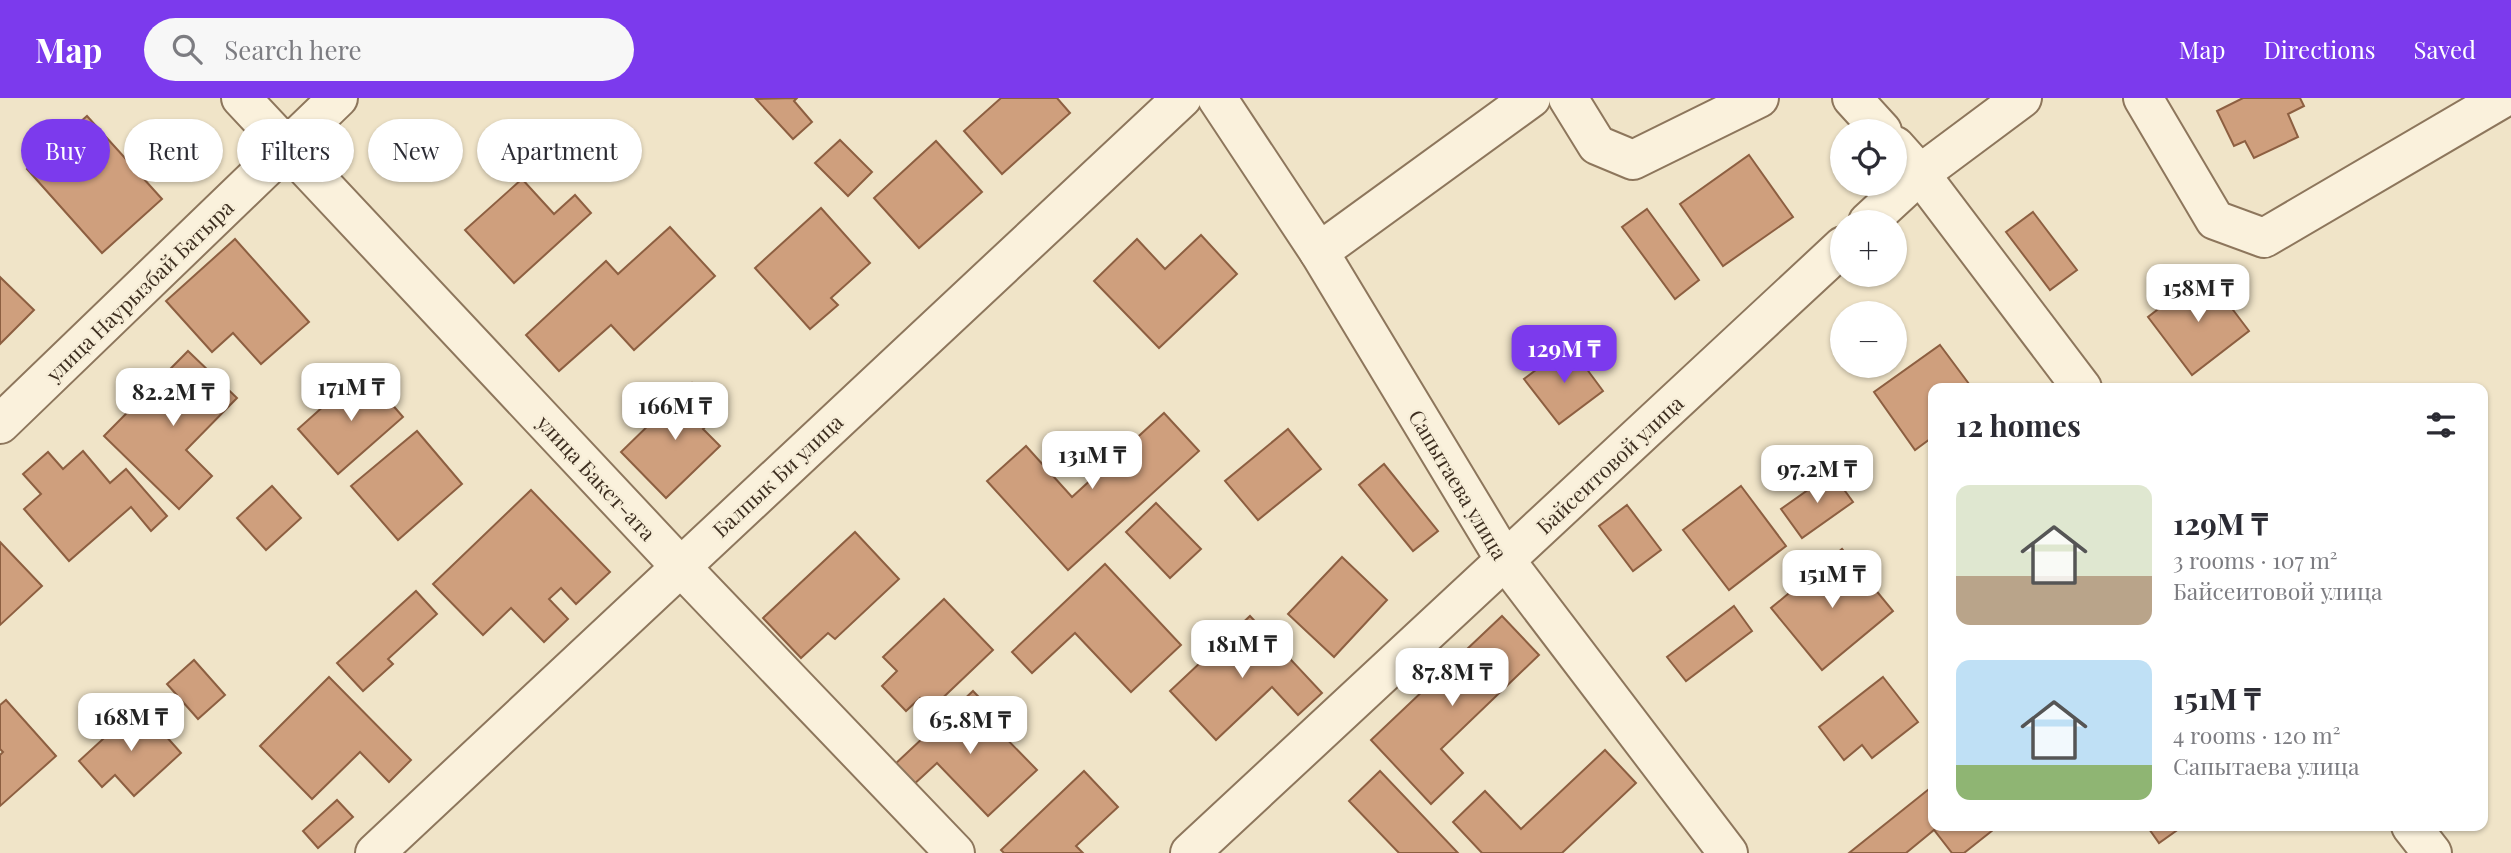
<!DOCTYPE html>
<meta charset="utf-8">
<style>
:root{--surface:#fff;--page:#f7f7f7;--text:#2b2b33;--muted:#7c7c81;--accent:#7c3aed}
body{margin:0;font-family:"Playfair Display",serif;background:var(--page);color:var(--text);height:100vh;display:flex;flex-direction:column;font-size:26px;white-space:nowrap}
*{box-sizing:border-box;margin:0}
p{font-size:23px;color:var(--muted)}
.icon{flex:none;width:38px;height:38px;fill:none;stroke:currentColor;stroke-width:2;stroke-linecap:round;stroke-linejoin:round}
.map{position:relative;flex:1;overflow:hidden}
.sheet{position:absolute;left:1928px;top:285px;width:560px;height:448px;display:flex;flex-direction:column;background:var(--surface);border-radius:14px;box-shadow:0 2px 5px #0004}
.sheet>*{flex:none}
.hud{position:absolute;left:21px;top:21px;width:665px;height:63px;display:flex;gap:14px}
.buttons{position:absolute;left:1830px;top:21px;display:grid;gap:14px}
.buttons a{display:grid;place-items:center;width:77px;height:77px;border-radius:50%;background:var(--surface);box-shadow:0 2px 5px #0004;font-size:35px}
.price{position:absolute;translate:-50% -60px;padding:0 16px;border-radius:14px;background:#fff;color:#222;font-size:23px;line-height:46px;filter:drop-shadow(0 2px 4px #0008)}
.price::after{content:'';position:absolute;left:50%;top:42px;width:21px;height:16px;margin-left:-10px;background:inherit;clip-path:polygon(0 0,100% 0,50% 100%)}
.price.active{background:var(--accent);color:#fff}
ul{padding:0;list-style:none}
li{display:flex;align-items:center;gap:21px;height:175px;padding:0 28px}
li span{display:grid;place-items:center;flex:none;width:196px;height:140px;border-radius:14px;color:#555}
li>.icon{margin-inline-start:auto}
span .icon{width:84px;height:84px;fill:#fffc;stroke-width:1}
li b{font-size:30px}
h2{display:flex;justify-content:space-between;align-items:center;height:84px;padding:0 28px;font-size:30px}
.pill{padding:0 24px;border-radius:32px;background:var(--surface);box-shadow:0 2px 5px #0004;font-size:24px;line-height:63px}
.pill.active{background:var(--accent);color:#fff}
header{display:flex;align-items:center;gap:42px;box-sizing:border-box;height:98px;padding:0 35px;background:var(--accent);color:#fff}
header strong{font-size:33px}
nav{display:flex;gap:38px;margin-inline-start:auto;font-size:24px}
.search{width:490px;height:63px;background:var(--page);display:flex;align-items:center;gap:18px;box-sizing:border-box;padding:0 24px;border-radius:38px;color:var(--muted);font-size:26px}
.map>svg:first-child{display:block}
.building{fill:#cf9f7d;stroke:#8d5f41;stroke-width:2}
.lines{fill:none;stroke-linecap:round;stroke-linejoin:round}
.minor-casing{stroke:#8d765c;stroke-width:42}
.minor{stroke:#faf1dc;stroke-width:38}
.labels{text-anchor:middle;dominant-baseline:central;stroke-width:5;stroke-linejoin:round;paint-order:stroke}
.street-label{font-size:21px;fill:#3d2e20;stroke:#f7eed8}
</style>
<header>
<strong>Map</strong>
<div class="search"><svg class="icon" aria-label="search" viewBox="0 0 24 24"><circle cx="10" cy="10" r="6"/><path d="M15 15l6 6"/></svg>Search here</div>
<nav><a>Map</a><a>Directions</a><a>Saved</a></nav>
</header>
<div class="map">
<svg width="2511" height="755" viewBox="0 0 2511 755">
<rect width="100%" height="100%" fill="#f0e4c8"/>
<g class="building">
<polygon points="797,0 794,3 812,24 793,41 756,1"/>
<polygon points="1001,0 1057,0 1070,15 1002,76 964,33"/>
<polygon points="2243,0 2300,0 2304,8 2288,16 2298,39 2254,60 2245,43 2234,48 2217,13"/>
<polygon points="87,18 162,101 102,155 27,71"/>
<polygon points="840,42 872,74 848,98 815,65"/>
<polygon points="936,43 982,94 919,150 874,100"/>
<polygon points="1749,57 1793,119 1723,168 1680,106"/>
<polygon points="522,81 554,116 575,97 591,115 514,185 465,132"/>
<polygon points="821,110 870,165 831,200 838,207 810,231 755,170"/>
<polygon points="1647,111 1699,182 1675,201 1622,129"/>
<polygon points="2033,114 2077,172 2050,192 2006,134"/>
<polygon points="670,129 715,178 634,252 611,227 559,273 526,237 606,163 618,176"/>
<polygon points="1201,137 1237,176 1159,250 1094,183 1137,141 1165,171"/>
<polygon points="235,141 309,224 261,266 233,235 212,254 166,203"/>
<polygon points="2205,175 2249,233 2192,277 2148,219"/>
<polygon points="0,179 34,212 0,246"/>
<polygon points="1569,247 1603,293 1559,326 1524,281"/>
<polygon points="1940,247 1972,290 1934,290 1934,338 1915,352 1874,294"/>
<polygon points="188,253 237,300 186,352 212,378 179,411 104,338"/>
<polygon points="363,273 403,319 338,376 298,331"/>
<polygon points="692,285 721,315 703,331 720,348 666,400 621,354"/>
<polygon points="1164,315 1199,353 1068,472 987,383 1026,348 1072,399"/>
<polygon points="1288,331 1321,371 1258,422 1225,383"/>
<polygon points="417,333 462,386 398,442 351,388"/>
<polygon points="83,353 110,385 126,371 167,418 151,433 131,409 69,463 24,411 41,396 23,376 48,354 63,371"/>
<polygon points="1384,366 1438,433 1413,453 1359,387"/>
<polygon points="1832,375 1853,404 1802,440 1781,411"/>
<polygon points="272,388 301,420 266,452 237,420"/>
<polygon points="1741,388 1786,448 1729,492 1683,432"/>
<polygon points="531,392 610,474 576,506 561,490 549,501 568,521 544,544 511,510 483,537 433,486"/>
<polygon points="1156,405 1201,451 1170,480 1126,434"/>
<polygon points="1627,407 1661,452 1633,473 1599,428"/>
<polygon points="855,434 899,481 835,541 828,535 801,560 763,520"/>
<polygon points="0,444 42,488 0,527"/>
<polygon points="1842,451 1893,513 1822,572 1771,510"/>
<polygon points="1342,459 1387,502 1334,559 1288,516"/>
<polygon points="1105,466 1181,547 1131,594 1075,535 1032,575 1012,554"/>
<polygon points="416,493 437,516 388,561 393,566 363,593 337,565"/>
<polygon points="944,501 993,552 931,611 920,600 906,613 882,588 897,573 883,559"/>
<polygon points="1734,508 1752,533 1686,583 1667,559"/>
<polygon points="1250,518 1322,595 1298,617 1272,589 1216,642 1170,593"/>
<polygon points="1502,518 1539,557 1441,651 1463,675 1431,706 1371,642"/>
<polygon points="194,562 225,597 198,621 167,586"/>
<polygon points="329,579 411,662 389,684 360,654 312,701 260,648"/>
<polygon points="1883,579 1918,624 1872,660 1862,647 1844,662 1819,629"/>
<polygon points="973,593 996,617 990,624 1037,672 988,718 937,665 912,688 893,668"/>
<polygon points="6,602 56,658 0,708 0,657 3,654 0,651 0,607"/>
<polygon points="139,608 181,655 134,698 115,677 102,689 79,663"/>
<polygon points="1605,652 1636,685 1562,755 1482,755 1453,724 1485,693 1521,731"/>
<polygon points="1084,673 1118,709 1076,748 1083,755 1004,755 1001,752"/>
<polygon points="1380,673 1458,755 1399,755 1349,703"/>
<polygon points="1934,687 1934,728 1998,728 1964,755 1952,755 1934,732 1906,755 1849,755"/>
<polygon points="337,702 353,719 318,750 303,733"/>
<polygon points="2147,728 2183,728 2159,745"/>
</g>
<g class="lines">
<defs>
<g id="minor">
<polyline points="241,0 680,468 955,755"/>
<polyline points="1217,0 1319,154 1505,462 1728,755"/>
<polyline points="1568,0 1597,47 1633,62 1759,0"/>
<polyline points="1852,0 1882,33"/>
<polyline points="2143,0 2215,122 2264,140 2503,0"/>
<polyline points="1895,48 1920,76 2082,290"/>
<polyline points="1868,124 1920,76 2022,0"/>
<polyline points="1319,154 1531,0"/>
<polyline points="0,326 338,0"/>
<polyline points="2411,728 2432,755"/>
<polyline points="375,755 1182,0"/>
<polyline points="1190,755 1843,148"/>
</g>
</defs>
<use href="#minor" class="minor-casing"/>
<use href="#minor" class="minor"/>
</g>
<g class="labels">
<g class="street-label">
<text transform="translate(139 192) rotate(-44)">улица Наурызбай Батыра</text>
<text transform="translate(1609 366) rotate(-43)">Байсеитовой улица</text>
<text transform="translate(777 377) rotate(-43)">Балпык Би улица</text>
<text transform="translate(597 379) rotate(47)">улица Бакет-ата</text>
<text transform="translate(1459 386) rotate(59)">Сапытаева улица</text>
</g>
</g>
</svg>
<div class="buttons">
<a><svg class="icon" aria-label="locate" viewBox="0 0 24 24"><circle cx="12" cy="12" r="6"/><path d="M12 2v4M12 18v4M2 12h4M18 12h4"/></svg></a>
<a>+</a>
<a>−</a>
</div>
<b class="price" style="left:2198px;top:226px">158M ₸</b>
<b class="price active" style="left:1564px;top:287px">129M ₸</b>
<b class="price" style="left:351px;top:325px">171M ₸</b>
<b class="price" style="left:173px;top:330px">82.2M ₸</b>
<b class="price" style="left:675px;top:344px">166M ₸</b>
<b class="price" style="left:1092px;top:393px">131M ₸</b>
<b class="price" style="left:1817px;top:407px">97.2M ₸</b>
<b class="price" style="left:1832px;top:512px">151M ₸</b>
<b class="price" style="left:1242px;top:582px">181M ₸</b>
<b class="price" style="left:1452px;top:610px">87.8M ₸</b>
<b class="price" style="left:131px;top:655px">168M ₸</b>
<b class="price" style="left:970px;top:658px">65.8M ₸</b>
<div class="hud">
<a class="pill active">Buy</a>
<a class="pill">Rent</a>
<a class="pill">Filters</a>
<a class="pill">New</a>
<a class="pill">Apartment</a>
</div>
<section class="sheet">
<h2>12 homes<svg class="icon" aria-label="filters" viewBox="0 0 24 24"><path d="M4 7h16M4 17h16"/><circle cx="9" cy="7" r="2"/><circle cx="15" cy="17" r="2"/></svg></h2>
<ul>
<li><span style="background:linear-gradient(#dfe7d0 65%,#b9a48a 0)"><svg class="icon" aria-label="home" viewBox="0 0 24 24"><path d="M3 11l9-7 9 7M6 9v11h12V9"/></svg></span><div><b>129M ₸</b><p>3 rooms · 107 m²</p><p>Байсеитовой улица</p></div></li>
<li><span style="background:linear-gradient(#bfe0f5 75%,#8fb573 0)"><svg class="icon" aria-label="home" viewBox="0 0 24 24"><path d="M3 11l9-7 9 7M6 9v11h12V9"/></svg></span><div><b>151M ₸</b><p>4 rooms · 120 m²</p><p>Сапытаева улица</p></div></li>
</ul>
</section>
</div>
